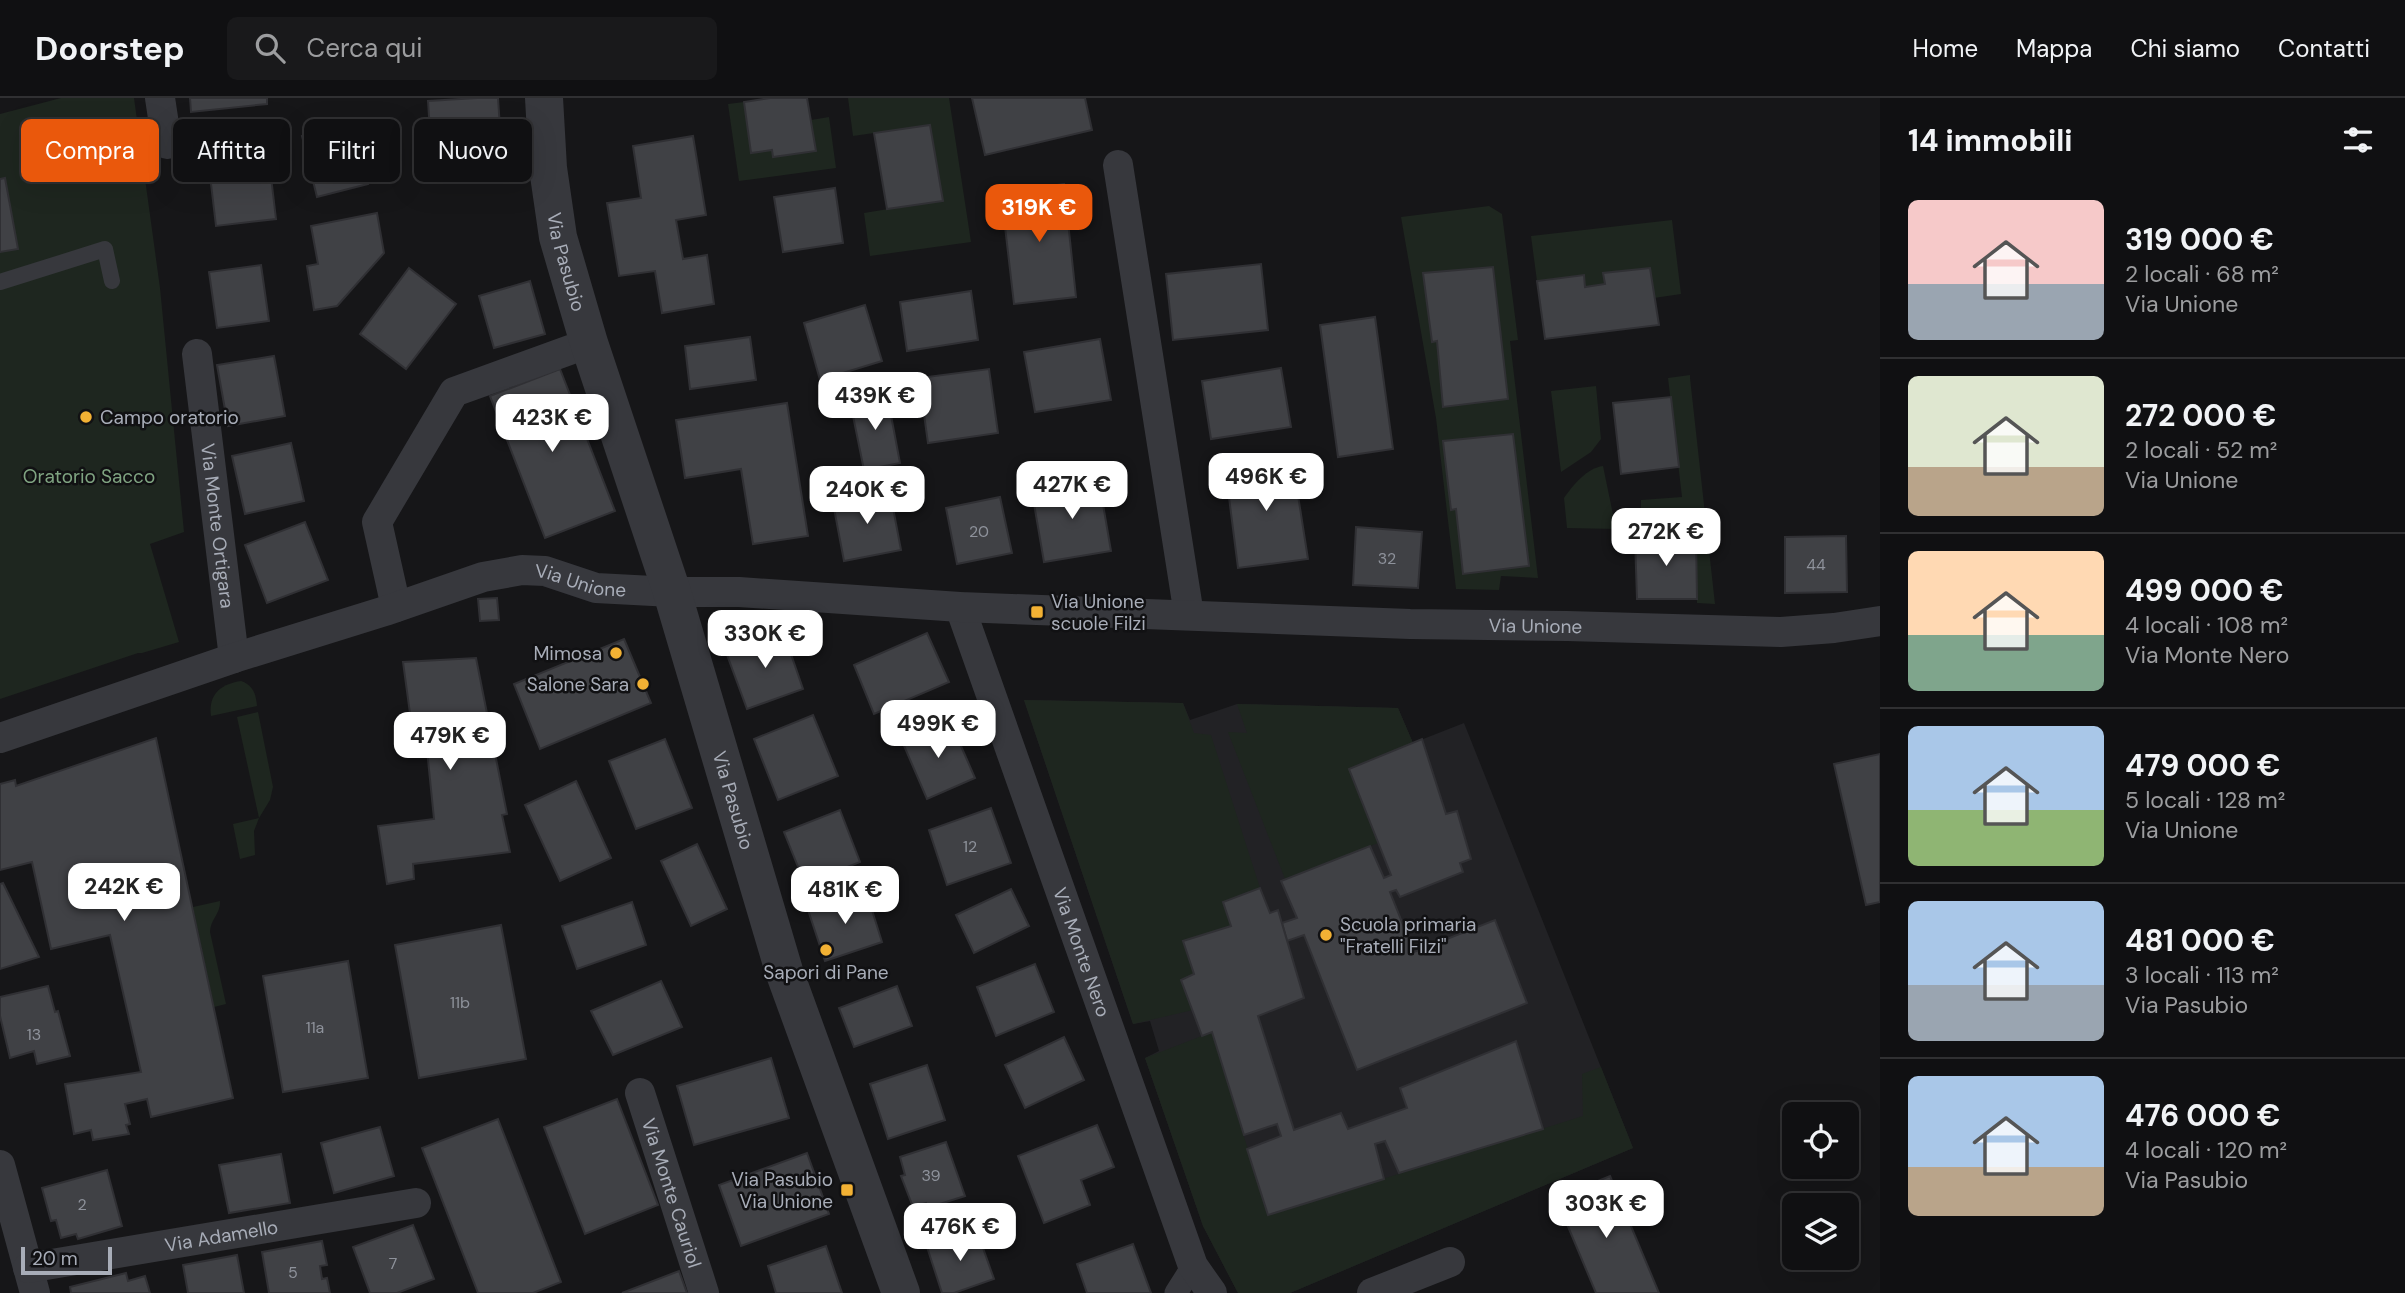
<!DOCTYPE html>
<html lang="it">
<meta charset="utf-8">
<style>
:root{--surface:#101012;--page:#19191b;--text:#f1f3f6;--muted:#9c9d9f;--line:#303032;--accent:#ea580c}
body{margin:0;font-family:"DM Sans",sans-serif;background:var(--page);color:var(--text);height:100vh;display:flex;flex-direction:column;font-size:26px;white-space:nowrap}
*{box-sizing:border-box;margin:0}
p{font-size:23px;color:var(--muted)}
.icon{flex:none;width:38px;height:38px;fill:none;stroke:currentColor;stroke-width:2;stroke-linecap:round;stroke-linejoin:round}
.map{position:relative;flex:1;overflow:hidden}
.drawer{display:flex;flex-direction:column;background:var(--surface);width:525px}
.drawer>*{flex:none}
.top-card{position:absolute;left:21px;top:21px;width:665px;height:63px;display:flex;gap:14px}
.buttons{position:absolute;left:1782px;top:1004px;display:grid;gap:14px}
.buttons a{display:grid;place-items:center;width:77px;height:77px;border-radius:10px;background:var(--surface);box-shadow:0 7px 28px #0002,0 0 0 2px var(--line);font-size:35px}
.scale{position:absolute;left:21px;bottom:18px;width:91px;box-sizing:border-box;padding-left:7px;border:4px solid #a8adb8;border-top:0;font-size:19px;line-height:24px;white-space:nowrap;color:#a8adb8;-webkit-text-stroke:5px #111113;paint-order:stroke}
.price{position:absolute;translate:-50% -60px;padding:0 16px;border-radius:14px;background:#fff;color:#222;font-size:23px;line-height:46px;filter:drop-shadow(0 2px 4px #0008)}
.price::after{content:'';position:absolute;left:50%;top:42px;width:21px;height:16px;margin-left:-10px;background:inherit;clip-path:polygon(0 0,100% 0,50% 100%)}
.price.selected{background:var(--accent);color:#fff}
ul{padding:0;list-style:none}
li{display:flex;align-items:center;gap:21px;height:175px;padding:0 28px}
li+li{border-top:2px solid var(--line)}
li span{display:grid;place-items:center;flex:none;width:196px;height:140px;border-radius:10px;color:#555}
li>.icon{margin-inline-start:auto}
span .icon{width:84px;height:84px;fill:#fffc;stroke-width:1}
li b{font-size:30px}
h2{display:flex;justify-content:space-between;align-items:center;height:84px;padding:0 28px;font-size:30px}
.chip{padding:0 24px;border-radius:10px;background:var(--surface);box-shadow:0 7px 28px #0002,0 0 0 2px var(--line);font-size:24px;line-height:63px}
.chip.selected{background:var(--accent);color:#fff}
header{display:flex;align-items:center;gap:42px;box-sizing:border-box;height:98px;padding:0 35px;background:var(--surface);border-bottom:2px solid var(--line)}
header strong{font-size:33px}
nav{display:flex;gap:38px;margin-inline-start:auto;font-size:24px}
.search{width:490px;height:63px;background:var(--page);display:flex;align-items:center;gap:18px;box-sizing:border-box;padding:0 24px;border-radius:10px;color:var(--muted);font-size:26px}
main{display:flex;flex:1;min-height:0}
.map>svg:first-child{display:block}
.built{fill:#222225}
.green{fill:#1e261f;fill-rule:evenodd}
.building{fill:#404145;stroke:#303034;stroke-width:2}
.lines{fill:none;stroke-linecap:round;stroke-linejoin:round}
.service{stroke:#37383d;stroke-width:16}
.pedestrian{stroke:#37383d;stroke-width:23}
.minor{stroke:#37383d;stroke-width:30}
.tertiary{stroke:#37383d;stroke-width:38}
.poi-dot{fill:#f2b134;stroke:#111113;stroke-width:2.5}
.labels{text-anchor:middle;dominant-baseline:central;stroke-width:5;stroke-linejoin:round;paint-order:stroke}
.number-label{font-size:16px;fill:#8e929b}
.street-label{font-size:19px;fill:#a8adb8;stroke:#111113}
.poi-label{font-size:19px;fill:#a8adb8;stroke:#111113;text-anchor:start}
.park-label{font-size:19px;fill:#7fa381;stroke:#111113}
</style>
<header>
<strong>Doorstep</strong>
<div class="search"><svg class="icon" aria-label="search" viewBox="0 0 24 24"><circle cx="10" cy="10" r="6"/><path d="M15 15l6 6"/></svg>Cerca qui</div>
<nav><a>Home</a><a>Mappa</a><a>Chi siamo</a><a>Contatti</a></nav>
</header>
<main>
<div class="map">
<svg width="1880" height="1195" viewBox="0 0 1880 1195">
<rect width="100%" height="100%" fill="#161618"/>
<polygon class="built" points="1024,602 1183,605 1190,622 1237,606 1398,610 1413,645 1464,625 1633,1050 1290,1195 1238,1195 1203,1128 1145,960 1159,953 1150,923 1133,926"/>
<g class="green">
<polygon points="61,0 134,0 160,190 184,434 150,446 179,544 142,555 138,555 0,601 0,16"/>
<polygon points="848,0 949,0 971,144 870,158 864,115 943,102 930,27 853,38"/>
<polygon points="744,4 751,55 772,52 773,59 815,53 811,22 829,19 836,70 739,83 728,6"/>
<path d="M1489 108 1502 116 1518 242 1510 243 1538 480 1501 478 1499 492 1456 491 1436 320 1401 119ZM1493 169 1508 301 1444 309 1437 243H1432L1423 176ZM1513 336 1529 468 1464 476 1456 411H1451L1443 343Z"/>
<polygon points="1672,122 1681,196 1654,200 1650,170 1604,175 1605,186 1585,189 1583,178 1537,183 1531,138"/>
<polygon points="1690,277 1690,280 1715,506 1697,505 1696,438 1640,440 1641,402 1682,399 1668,280"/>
<polygon points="1596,288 1601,341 1591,354 1561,374 1551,293"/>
<path d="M1603 368 1616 431 1567 430 1564 400C1573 387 1587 370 1603 368Z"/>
<path d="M241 583C253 587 256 596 257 608L211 618C208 596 221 586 241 583Z"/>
<polygon points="1024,602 1183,605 1194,635 1211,637 1260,790 1223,804 1231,828 1183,844 1194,876 1181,882 1193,912 1133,926"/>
<polygon points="1237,606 1398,610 1413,645 1349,671 1378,745 1285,781 1228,634 1247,635"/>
<polygon points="258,614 273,689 270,702 259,720 254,733 255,757 240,761 233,726 259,720 237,619"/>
<path d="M220 803C221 815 210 822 210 834L226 906 214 909 193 809Z"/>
<polygon points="1212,934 1268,1117 1583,1018 1582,976 1601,969 1633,1050 1290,1195 1238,1195 1203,1128 1145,960"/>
</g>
<g class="building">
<polygon points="190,0 267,0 267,6 191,14"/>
<polygon points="477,0 498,0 501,45 431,49 428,3"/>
<polygon points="770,0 807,0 816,53 773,59 772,52 751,55 744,4"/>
<polygon points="972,0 1085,0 1092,32 985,57"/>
<polygon points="352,26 368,86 317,99 302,38"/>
<polygon points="930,27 943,103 887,111 874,35"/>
<polygon points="693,38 706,117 676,122 683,161 707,157 714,206 662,215 655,173 619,178 607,105 641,100 633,48"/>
<polygon points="269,62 276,121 216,128 209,69"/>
<polygon points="5,80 18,151 0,154 0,81"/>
<polygon points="1064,86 1076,199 1014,206 1001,94"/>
<polygon points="835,90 843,145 783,154 774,99"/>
<polygon points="377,115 384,155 337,208 314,212 307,168 318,166 311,128"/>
<polygon points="1261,166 1268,232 1173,242 1166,176"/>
<polygon points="261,167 269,223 217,230 209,174"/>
<polygon points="1493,169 1508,301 1443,309 1437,243 1432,244 1423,175"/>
<polygon points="409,170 456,206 406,271 360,236"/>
<polygon points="1650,170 1659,227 1545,241 1537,183 1584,177 1585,189 1605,186 1603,175"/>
<polygon points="530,183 545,236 494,250 479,198"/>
<polygon points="971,193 978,242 907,253 900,204"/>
<polygon points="865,207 882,263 820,282 804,225"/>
<polygon points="1375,219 1393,351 1338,359 1320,227"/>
<polygon points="750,239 756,282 690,291 685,248"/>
<polygon points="1100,241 1111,302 1035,314 1024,254"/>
<polygon points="274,258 285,318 228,328 217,267"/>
<polygon points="1281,270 1291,329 1211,341 1202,283"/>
<polygon points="560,271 615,413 545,440 490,298"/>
<polygon points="989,271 998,335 928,345 919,280"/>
<polygon points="887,296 900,365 864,372 850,303"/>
<polygon points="1671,299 1679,369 1621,376 1613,305"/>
<polygon points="787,305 808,438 753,446 741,371 685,380 676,322"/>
<polygon points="1513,336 1529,468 1463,476 1456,411 1451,412 1443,343"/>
<polygon points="291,345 304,403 245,416 232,358"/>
<polygon points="1292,359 1308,461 1238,470 1225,368"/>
<polygon points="1099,383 1111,453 1044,464 1032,394"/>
<polygon points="890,394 901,452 844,463 833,405"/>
<polygon points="1000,399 1012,455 957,466 946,410"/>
<polygon points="305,424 328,482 267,505 245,447"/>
<polygon points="1356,429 1422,434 1418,490 1353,487"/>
<polygon points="1696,438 1697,501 1637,501 1635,440"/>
<polygon points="1846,438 1847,494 1785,495 1785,439"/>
<polygon points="497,500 499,522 480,523 478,501"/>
<polygon points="783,533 803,591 747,611 726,554"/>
<polygon points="927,535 949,584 874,616 854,567"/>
<polygon points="624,541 651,605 540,651 514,586"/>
<polygon points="476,560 507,716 502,717 510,754 413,766 414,781 387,786 378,728 434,721 424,622 411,623 403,564"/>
<polygon points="813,617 838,678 778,702 754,641"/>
<polygon points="950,623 975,680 927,701 902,643"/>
<polygon points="156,640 233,1000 151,1019 147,1001 125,1006 130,1026 126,1027 129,1036 93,1042 91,1032 74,1036 65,986 141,974 110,837 51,851 32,764 0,772 0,686 15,682 16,688"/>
<polygon points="665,641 692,710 636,731 609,663"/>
<polygon points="1422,641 1446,716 1457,713 1471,761 1460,765 1463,774 1400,799 1396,792 1390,794 1414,854 1495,822 1527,905 1357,972 1304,837 1287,843 1282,825 1297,820 1281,783 1370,748 1384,780 1391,777 1349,671"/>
<polygon points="1880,656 1880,804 1866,807 1834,666"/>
<polygon points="576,683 611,760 560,783 525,707"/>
<polygon points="991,710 1011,765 947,787 929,732"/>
<polygon points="840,712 860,764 805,786 784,734"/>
<polygon points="697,746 727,811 691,828 661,763"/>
<polygon points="3,785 39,859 0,871 0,786"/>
<polygon points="1260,790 1270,815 1278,812 1304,900 1258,918 1294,1032 1341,1015 1348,1031 1407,1010 1400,990 1516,943 1543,1031 1399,1075 1385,1043 1375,1046 1384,1081 1268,1117 1247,1051 1281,1038 1277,1026 1244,1037 1212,934 1202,938 1181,882 1194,876 1183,843 1231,828 1223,804"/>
<polygon points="1011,791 1029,828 974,855 956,817"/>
<polygon points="866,793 882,844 825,863 808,812"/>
<polygon points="632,804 646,847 577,871 562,828"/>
<polygon points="501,827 526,961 419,980 395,847"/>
<polygon points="348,863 368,980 283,994 263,878"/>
<polygon points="1035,866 1054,914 996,938 977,889"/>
<polygon points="661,883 682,929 613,957 591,913"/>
<polygon points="48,888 55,914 58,913 70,958 37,966 34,953 10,960 0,918 0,899"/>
<polygon points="897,888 912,928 854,949 839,910"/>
<polygon points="1064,939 1084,982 1025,1010 1005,967"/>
<polygon points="771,960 789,1020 694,1047 677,988"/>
<polygon points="927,967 945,1022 888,1041 870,986"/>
<polygon points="617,1001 658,1107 585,1136 544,1029"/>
<polygon points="498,1021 561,1184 533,1195 478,1195 422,1050"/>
<polygon points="1097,1027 1114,1069 1081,1082 1090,1107 1044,1125 1018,1058"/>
<polygon points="380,1029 394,1078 334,1095 321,1045"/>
<polygon points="946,1044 965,1098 927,1110 926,1105 913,1109 901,1078 905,1077 900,1059"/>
<polygon points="807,1055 829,1116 741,1148 719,1087"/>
<polygon points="281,1056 290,1105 229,1115 219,1067"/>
<polygon points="107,1072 122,1128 78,1141 76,1136 61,1140 56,1122 51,1123 42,1090"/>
<polygon points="1610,1078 1659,1195 1596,1195 1556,1100"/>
<polygon points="413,1127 434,1181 397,1195 370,1195 353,1149"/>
<polygon points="977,1133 994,1181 954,1195 942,1195 927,1149"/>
<polygon points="322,1143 327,1167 320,1168 322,1181 327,1180 330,1195 269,1195 262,1154"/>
<polygon points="1133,1146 1151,1195 1087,1195 1077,1166"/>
<polygon points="826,1148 842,1195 776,1195 768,1168"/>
<polygon points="237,1157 244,1195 188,1195 183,1167"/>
<polygon points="679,1173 687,1195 622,1195"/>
<polygon points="126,1175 128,1183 145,1178 150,1195 71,1195 70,1189"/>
</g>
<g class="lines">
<polyline class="service" points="0,184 105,151 112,183"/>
<polyline class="pedestrian" points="1176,1195 1193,1168"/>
<g class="minor">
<polyline points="160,0 167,46"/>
<polyline points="1118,67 1189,517"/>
<path id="s1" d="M197 256 234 560"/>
<polyline points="396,509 377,424 454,294 589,245"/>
<path id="s2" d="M960 509 1193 1168 1212 1195"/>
<path id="s3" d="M0 640 234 560 385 513 483 479 522 472 545 473 596 490 672 494H739L960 509 1410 526 1567 528 1781 534 1834 530 1880 523"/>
<path id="s4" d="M640 995 704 1195"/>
<polyline points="0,1067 35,1195"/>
<path id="s5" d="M28 1170 416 1105"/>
<polyline points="1372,1195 1450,1164"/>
</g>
<path class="tertiary" id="s6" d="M544 0 548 70 558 139 589 245 672 494 784 873 901 1195"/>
</g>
<g class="poi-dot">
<circle cx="86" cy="319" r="7"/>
<rect x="1030" y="507" width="14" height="14" rx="3.5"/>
<circle cx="616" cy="555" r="7"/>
<circle cx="643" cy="586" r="7"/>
<circle cx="1326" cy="837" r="7"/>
<circle cx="826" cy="852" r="7"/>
<rect x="840" y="1085" width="14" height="14" rx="3.5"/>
</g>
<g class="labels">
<g class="number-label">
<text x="979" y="433">20</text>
<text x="1387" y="460">32</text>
<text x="1816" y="466">44</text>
<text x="970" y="748">12</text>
<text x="460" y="904">11b</text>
<text x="315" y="929">11a</text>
<text x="34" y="936">13</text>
<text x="931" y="1077">39</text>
<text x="82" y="1106">2</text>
<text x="393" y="1165">7</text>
<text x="293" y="1174">5</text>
</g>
<g class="street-label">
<text stroke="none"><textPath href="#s6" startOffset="166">Via Pasubio</textPath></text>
<text stroke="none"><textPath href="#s1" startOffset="173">Via Monte Ortigara</textPath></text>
<text stroke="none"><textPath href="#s3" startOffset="609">Via Unione</textPath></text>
<text stroke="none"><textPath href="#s3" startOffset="1566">Via Unione</textPath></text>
<text stroke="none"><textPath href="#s6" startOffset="730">Via Pasubio</textPath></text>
<text stroke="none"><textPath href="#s2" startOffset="366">Via Monte Nero</textPath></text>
<text stroke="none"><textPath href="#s4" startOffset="105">Via Monte Cauriol</textPath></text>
<text stroke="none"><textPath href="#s5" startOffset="196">Via Adamello</textPath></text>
</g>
<g class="poi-label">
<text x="100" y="319">Campo oratorio</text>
<text x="1051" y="503">Via Unione<tspan x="1051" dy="22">scuole Filzi</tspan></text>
<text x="602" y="555" text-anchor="end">Mimosa</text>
<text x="629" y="586" text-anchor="end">Salone Sara</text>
<text x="1340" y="826">Scuola primaria<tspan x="1340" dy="22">"Fratelli Filzi"</tspan></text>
<text x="826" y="874" text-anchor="middle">Sapori di Pane</text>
<text x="833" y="1081" text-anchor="end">Via Pasubio<tspan x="833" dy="22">Via Unione</tspan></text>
</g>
<g class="park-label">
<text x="89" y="378">Oratorio Sacco</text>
</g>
</g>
</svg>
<div class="buttons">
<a><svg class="icon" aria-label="locate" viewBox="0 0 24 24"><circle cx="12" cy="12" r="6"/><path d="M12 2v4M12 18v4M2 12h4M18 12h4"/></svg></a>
<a><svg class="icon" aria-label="layers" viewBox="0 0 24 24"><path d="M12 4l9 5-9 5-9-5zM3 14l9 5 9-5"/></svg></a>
</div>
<div class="scale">20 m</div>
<b class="price selected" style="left:1039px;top:146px">319K €</b>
<b class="price" style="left:875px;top:334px">439K €</b>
<b class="price" style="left:552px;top:356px">423K €</b>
<b class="price" style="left:1266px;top:415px">496K €</b>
<b class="price" style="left:1072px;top:423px">427K €</b>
<b class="price" style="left:867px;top:428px">240K €</b>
<b class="price" style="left:1666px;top:470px">272K €</b>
<b class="price" style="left:765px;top:572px">330K €</b>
<b class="price" style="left:938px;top:662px">499K €</b>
<b class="price" style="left:450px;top:674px">479K €</b>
<b class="price" style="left:124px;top:825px">242K €</b>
<b class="price" style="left:845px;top:828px">481K €</b>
<b class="price" style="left:1606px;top:1142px">303K €</b>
<b class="price" style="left:960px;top:1165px">476K €</b>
<div class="top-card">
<a class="chip selected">Compra</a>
<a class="chip">Affitta</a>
<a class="chip">Filtri</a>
<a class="chip">Nuovo</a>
</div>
</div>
<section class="drawer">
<h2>14 immobili<svg class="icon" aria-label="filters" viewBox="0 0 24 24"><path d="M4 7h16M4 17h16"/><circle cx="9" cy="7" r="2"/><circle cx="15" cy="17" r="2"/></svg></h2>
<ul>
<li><span style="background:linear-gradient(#f6c9c9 60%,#9aa5b1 0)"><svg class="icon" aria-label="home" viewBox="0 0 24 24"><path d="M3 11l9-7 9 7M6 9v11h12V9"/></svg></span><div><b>319 000 €</b><p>2 locali · 68 m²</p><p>Via Unione</p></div></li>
<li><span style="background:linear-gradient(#dfe7d0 65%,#b9a48a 0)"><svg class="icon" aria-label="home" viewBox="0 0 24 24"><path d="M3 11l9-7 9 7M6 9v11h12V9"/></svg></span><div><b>272 000 €</b><p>2 locali · 52 m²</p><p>Via Unione</p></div></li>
<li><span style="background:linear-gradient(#ffd9b3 60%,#7fa58c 0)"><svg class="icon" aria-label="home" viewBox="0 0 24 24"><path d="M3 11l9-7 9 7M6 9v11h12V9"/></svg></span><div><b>499 000 €</b><p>4 locali · 108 m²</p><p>Via Monte Nero</p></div></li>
<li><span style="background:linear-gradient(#a9c7e8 60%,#8fb573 0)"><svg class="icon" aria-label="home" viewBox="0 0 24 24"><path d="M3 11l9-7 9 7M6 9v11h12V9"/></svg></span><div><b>479 000 €</b><p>5 locali · 128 m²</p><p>Via Unione</p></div></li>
<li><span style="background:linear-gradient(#a9c7e8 60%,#9aa5b1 0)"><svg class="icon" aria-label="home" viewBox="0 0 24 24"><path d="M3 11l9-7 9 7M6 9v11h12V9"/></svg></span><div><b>481 000 €</b><p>3 locali · 113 m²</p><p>Via Pasubio</p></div></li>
<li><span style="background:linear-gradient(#a9c7e8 65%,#b9a48a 0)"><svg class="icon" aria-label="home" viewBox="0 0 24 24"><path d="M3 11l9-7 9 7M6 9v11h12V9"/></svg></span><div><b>476 000 €</b><p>4 locali · 120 m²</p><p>Via Pasubio</p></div></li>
</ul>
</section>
</main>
